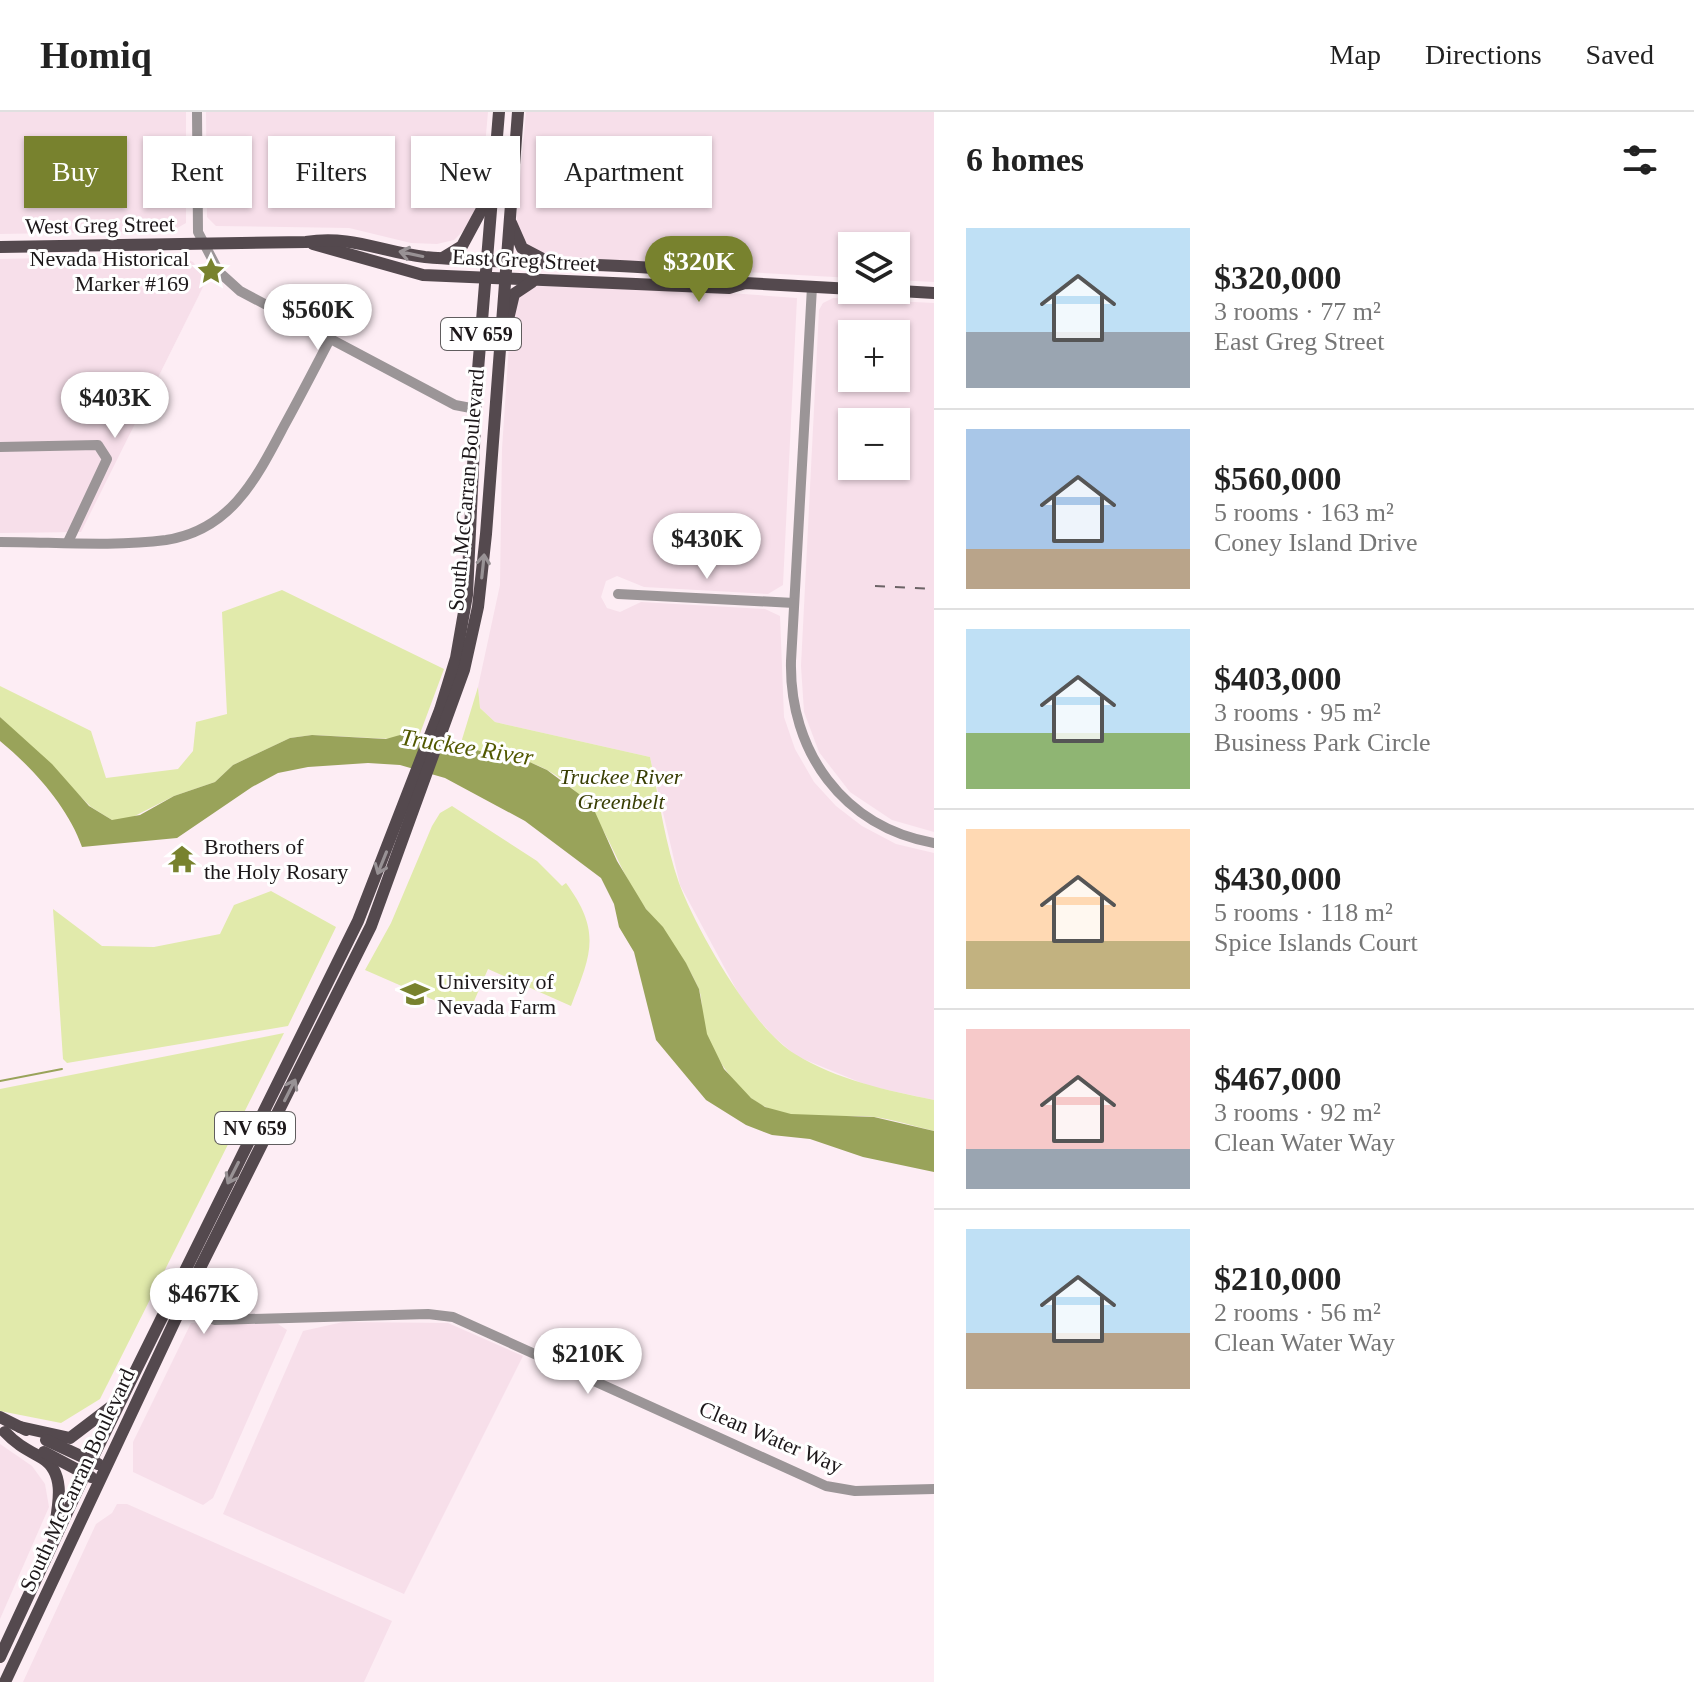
<!DOCTYPE html>
<meta charset="utf-8">
<style>
:root{--surface:#fff;--page:#f6f6f6;--text:#222;--muted:#767676;--line:#e0e0e0;--accent:#78822e}
body{margin:0;font-family:Georgia,serif;background:var(--page);color:var(--text);height:100vh;display:flex;flex-direction:column;font-size:30px;white-space:nowrap}
*{box-sizing:border-box;margin:0}
p{font-size:26px;color:var(--muted)}
.icon{flex:none;width:44px;height:44px;fill:none;stroke:currentColor;stroke-width:2;stroke-linecap:round;stroke-linejoin:round}
.map{position:relative;flex:1;overflow:hidden}
.panel{display:flex;flex-direction:column;background:var(--surface);width:760px}
.panel>*{flex:none}
.banner{position:absolute;left:24px;top:24px;width:760px;height:72px;display:flex;gap:16px}
.tools{position:absolute;left:838px;top:120px;display:grid;gap:16px}
.tools a{display:grid;place-items:center;width:72px;height:72px;border-radius:0px;background:var(--surface);box-shadow:0 2px 6px #0004;font-size:40px}
.price{position:absolute;translate:-50% -68px;padding:0 18px;border-radius:28px;background:#fff;color:#222;font-size:26px;line-height:52px;filter:drop-shadow(0 2px 4px #0008)}
.price::after{content:'';position:absolute;left:50%;top:48px;width:24px;height:18px;margin-left:-12px;background:inherit;clip-path:polygon(0 0,100% 0,50% 100%)}
.price.on{background:var(--accent);color:#fff}
ul{padding:0;list-style:none}
li{display:flex;align-items:center;gap:24px;height:200px;padding:0 32px}
li+li{border-top:2px solid var(--line)}
li span{display:grid;place-items:center;flex:none;width:224px;height:160px;border-radius:0px;color:#555}
li>.icon{margin-inline-start:auto}
span .icon{width:96px;height:96px;fill:#fffc;stroke-width:1}
li b{font-size:34px}
h2{display:flex;justify-content:space-between;align-items:center;height:96px;padding:0 32px;font-size:34px}
.pill{padding:0 28px;border-radius:0px;background:var(--surface);box-shadow:0 2px 6px #0004;font-size:28px;line-height:72px}
.pill.on{background:var(--accent);color:#fff}
header{display:flex;align-items:center;gap:48px;box-sizing:border-box;height:112px;padding:0 40px;background:var(--surface);border-bottom:2px solid var(--line)}
header strong{font-size:38px}
nav{display:flex;gap:44px;margin-inline-start:auto;font-size:28px}
main{display:flex;flex:1;min-height:0}
.map>svg:first-child{display:block}
.built{fill:#f7dfea;fill-rule:evenodd}
.green{fill:#e1eaab}
.water{fill:#99a35a}
.lines{fill:none;stroke-linecap:round;stroke-linejoin:round}
.stream{stroke:#99a35a;stroke-width:2}
.minor{stroke:#9b9597;stroke-width:10}
.major{stroke:#54494e;stroke-width:12}
.rail{stroke:#6c6366;stroke-width:2;stroke-dasharray:10 10;stroke-linecap:butt}
.oneway{stroke:#989295}
.labels{text-anchor:middle;dominant-baseline:central;stroke-width:6;stroke-linejoin:round;paint-order:stroke}
.shield{fill:#fff;stroke:#605d5e;stroke-width:2}
.shield-label{font-size:20px;font-weight:bold;fill:#1c1719}
.street-label{font-size:22px;fill:#1c1719;stroke:#fff}
.poi-label{font-size:22px;fill:#1c1719;stroke:#fff;text-anchor:start}
.park-label{font-size:22px;font-style:italic;fill:#383d03;stroke:#fff}
.water-label{font-size:24px;font-style:italic;fill:#515800;stroke:#fff}
</style>
<header>
<strong>Homiq</strong>
<nav><a>Map</a><a>Directions</a><a>Saved</a></nav>
</header>
<main>
<div class="map">
<svg width="934" height="1570" viewBox="0 0 934 1570">
<rect width="100%" height="100%" fill="#fdedf4"/>
<g class="built">
<polygon points="0,0 186,0 186,111 172,119 0,122"/>
<polygon points="206,0 488,0 480,89 465,117 454,128 437,132 411,131 349,116 216,114 207,105"/>
<polygon points="526,0 934,0 934,170 896,168 896,134 852,134 852,166 727,159 544,142 527,137 516,112"/>
<polygon points="178,143 193,150 207,167 81,420 0,421 0,147"/>
<polygon points="534,174 676,177 797,186 783,473 768,482 644,475 617,464 606,469 601,485 607,496 620,500 641,490 765,497 780,504 784,605 795,637 814,670 836,694 862,714 896,732 934,741 934,988 869,974 796,944 772,923 742,888 680,773 650,645 495,610 480,596 478,575 500,473 502,337 511,203 516,187"/>
<path d="M833 186 934 191V720L892 708 850 680 819 640 804 600 801 554 819 198 823 191ZM852 222H896V266H852ZM852 310H896V354H852Z"/>
<polygon points="343,1210 448,1211 523,1244 404,1482 223,1402 303,1219"/>
<polygon points="191,1211 278,1212 287,1218 213,1386 203,1393 133,1360 133,1330"/>
<polygon points="0,1332 32,1354 45,1372 49,1395 0,1507"/>
<polygon points="117,1392 127,1392 392,1509 364,1570 23,1570 96,1412 112,1401"/>
</g>
<g class="green">
<polygon points="282,478 444,557 418,627 400,623 392,627 312,623 290,626 233,653 215,670 174,684 125,709 112,708 91,695 0,605 0,574 91,619 106,666 178,657 193,639 196,610 227,602 222,500"/>
<path d="M478 575 480 596 495 610 650 645C659 686 665 731 679 771 696 817 753 917 795 942 837 968 886 978 934 988V1019C914 1014 895 1008 875 1005 835 1001 785 1013 751 986 733 973 706 932 703 910 701 898 703 886 698 875 684 843 663 820 644 794 609 744 604 690 547 658 525 645 488 642 460 634Z"/>
<path d="M452 694 537 749 562 774 566 771C602 820 591 842 571 894L488 857 468 903 365 858 391 811 432 714 440 701Z"/>
<polygon points="271,779 336,815 288,914 67,951 63,947 53,797 102,834 154,835 220,822 234,793"/>
<polygon points="284,921 100,1287 61,1311 0,1299 0,977"/>
</g>
<path class="water" d="M0 605 52 652 89 694 112 708 140 703 174 684 215 670 233 653 290 626 312 623 386 627 400 623 453 630 498 645 523 647 547 658 583 685 595 700 617 749 646 797 663 815 686 851 699 877 707 922 724 957 751 986 765 995 791 1002 874 1005 934 1019V1060L863 1045 810 1027 772 1023 746 1013 706 988 656 928 634 840 619 815 614 792 601 766 525 709 445 666 400 653 368 651 308 655 278 661 252 675 177 726 82 735C68 695 34 657 0 629Z"/>
<g class="lines">
<polyline class="stream" points="0,969 62,957"/>
<g class="minor">
<polyline points="197,0 198,120 219,160 240,179 455,293 476,297"/>
<path d="M812 175 791 549C789 639 843 715 934 731"/>
<polyline points="0,335 98,333 107,347 68,430"/>
<path d="M0 430C54 430 112 435 166 428 231 418 256 367 284 314 300 285 315 256 330 227"/>
<polyline points="618,482 794,491"/>
<polyline points="195,1166 209,1196 226,1206"/>
<polyline points="180,1198 215,1208 428,1202 453,1205 826,1374 855,1379 934,1377"/>
</g>
<g class="major">
<polyline points="511,111 522,136 541,146"/>
<polyline points="313,132 423,163 729,176 745,171 852,177"/>
<path d="M0 135 306 130C352 123 381 140 425 145 528 154 632 149 735 165L745 171"/>
<polyline points="444,145 462,134 489,84"/>
<polyline points="883,178 934,181"/>
<polyline points="506,216 514,182 532,170"/>
<polyline points="0,1305 26,1318"/>
<polyline points="20,1315 70,1326 116,1291"/>
<path d="M5 1320C17 1333 28 1338 42 1346 67 1361 58 1395 54 1419"/>
<polyline points="46,1328 98,1352"/>
<polyline points="44,1340 91,1365"/>
<polyline points="0,1545 91,1349 358,809 440,598 456,546 467,483 477,270 499,0"/>
<polyline points="5,1570 195,1166 371,814 464,558 478,495 486,422 518,0"/>
</g>
<polyline class="rail" points="875,474 934,477"/>
</g>
<defs><path id="oneway-shaft" d="M-6 0H5M1.5-3L5.5 0L1.5 3" fill="none" stroke-width="1.6" stroke-linecap="round" stroke-linejoin="round" transform="scale(2)"/></defs>
<g class="oneway">
<use href="#oneway-shaft" transform="translate(411 142) rotate(-168)"/>
<use href="#oneway-shaft" transform="translate(483 454) rotate(-84)"/>
<use href="#oneway-shaft" transform="translate(382 751) rotate(112)"/>
<use href="#oneway-shaft" transform="translate(290 978) rotate(-63)"/>
<use href="#oneway-shaft" transform="translate(233 1061) rotate(117)"/>
</g>
<defs>
<symbol id="sight-bare" viewBox="-9 -9 18 18"><path d="M0-6L1.8-2.2L6-1.7L2.9 1.2L3.7 5.4L0 3.3L-3.7 5.4L-2.9 1.2L-6-1.7L-1.8-2.2Z" fill="#78822e" stroke="#fff" stroke-width="2.5" paint-order="stroke"/></symbol>
<symbol id="temple-bare" viewBox="-9 -9 18 18"><path d="M0-6L5-2H3V0L6.5 2.5H4V6H1.5V3h-3V6H-4V2.5H-6.5L-3 0V-2H-5Z" fill="#78822e" stroke="#fff" stroke-width="2.5" paint-order="stroke"/></symbol>
<symbol id="school-bare" viewBox="-9 -9 18 18"><path d="M0-5L7-2L0 1L-7-2ZM-4 1L0 2.5L4 1V4Q0 6-4 4Z" fill="#78822e" stroke="#fff" stroke-width="2.5" paint-order="stroke"/></symbol>
</defs>
<g fill-rule="evenodd">
<use href="#sight-bare" x="191" y="139" width="40" height="40"/>
<use href="#temple-bare" x="162" y="727" width="40" height="40"/>
<use href="#school-bare" x="395" y="862" width="40" height="40"/>
</g>
<g class="labels">
<g class="shield">
<rect x="441" y="206" width="80" height="32" rx="6"/>
<rect x="215" y="1000" width="80" height="32" rx="6"/>
</g>
<g class="shield-label">
<text x="481" y="222">NV 659</text>
<text x="255" y="1016">NV 659</text>
</g>
<g class="street-label">
<text transform="translate(100 113) rotate(-1)">West Greg Street</text>
<text transform="translate(524 148) rotate(3)">East Greg Street</text>
<text transform="translate(466 378) rotate(-85)">South McCarran Boulevard</text>
<text transform="translate(771 1325) rotate(23)">Clean Water Way</text>
<text transform="translate(77 1368) rotate(-65)">South McCarran Boulevard</text>
</g>
<g class="poi-label">
<text x="189" y="146" text-anchor="end">Nevada Historical<tspan x="189" dy="25">Marker #169</tspan></text>
<text x="204" y="734">Brothers of<tspan x="204" dy="25">the Holy Rosary</tspan></text>
<text x="437" y="869">University of<tspan x="437" dy="25">Nevada Farm</tspan></text>
</g>
<g class="park-label">
<text x="621" y="664">Truckee River<tspan x="621" dy="25">Greenbelt</tspan></text>
</g>
<g class="water-label">
<text transform="translate(467 635) rotate(9)">Truckee River</text>
</g>
</g>
</svg>
<div class="tools">
<a><svg class="icon" aria-label="layers" viewBox="0 0 24 24"><path d="M12 4l9 5-9 5-9-5zM3 14l9 5 9-5"/></svg></a>
<a>+</a>
<a>−</a>
</div>
<b class="price on" style="left:699px;top:192px">$320K</b>
<b class="price" style="left:318px;top:240px">$560K</b>
<b class="price" style="left:115px;top:328px">$403K</b>
<b class="price" style="left:707px;top:469px">$430K</b>
<b class="price" style="left:204px;top:1224px">$467K</b>
<b class="price" style="left:588px;top:1284px">$210K</b>
<div class="banner">
<a class="pill on">Buy</a>
<a class="pill">Rent</a>
<a class="pill">Filters</a>
<a class="pill">New</a>
<a class="pill">Apartment</a>
</div>
</div>
<section class="panel">
<h2>6 homes<svg class="icon" aria-label="filters" viewBox="0 0 24 24"><path d="M4 7h16M4 17h16"/><circle cx="9" cy="7" r="2"/><circle cx="15" cy="17" r="2"/></svg></h2>
<ul>
<li><span style="background:linear-gradient(#bfe0f5 65%,#9aa5b1 0)"><svg class="icon" aria-label="home" viewBox="0 0 24 24"><path d="M3 11l9-7 9 7M6 9v11h12V9"/></svg></span><div><b>$320,000</b><p>3 rooms · 77 m²</p><p>East Greg Street</p></div></li>
<li><span style="background:linear-gradient(#a9c7e8 75%,#b9a48a 0)"><svg class="icon" aria-label="home" viewBox="0 0 24 24"><path d="M3 11l9-7 9 7M6 9v11h12V9"/></svg></span><div><b>$560,000</b><p>5 rooms · 163 m²</p><p>Coney Island Drive</p></div></li>
<li><span style="background:linear-gradient(#bfe0f5 65%,#8fb573 0)"><svg class="icon" aria-label="home" viewBox="0 0 24 24"><path d="M3 11l9-7 9 7M6 9v11h12V9"/></svg></span><div><b>$403,000</b><p>3 rooms · 95 m²</p><p>Business Park Circle</p></div></li>
<li><span style="background:linear-gradient(#ffd9b3 70%,#c2b280 0)"><svg class="icon" aria-label="home" viewBox="0 0 24 24"><path d="M3 11l9-7 9 7M6 9v11h12V9"/></svg></span><div><b>$430,000</b><p>5 rooms · 118 m²</p><p>Spice Islands Court</p></div></li>
<li><span style="background:linear-gradient(#f6c9c9 75%,#9aa5b1 0)"><svg class="icon" aria-label="home" viewBox="0 0 24 24"><path d="M3 11l9-7 9 7M6 9v11h12V9"/></svg></span><div><b>$467,000</b><p>3 rooms · 92 m²</p><p>Clean Water Way</p></div></li>
<li><span style="background:linear-gradient(#bfe0f5 65%,#b9a48a 0)"><svg class="icon" aria-label="home" viewBox="0 0 24 24"><path d="M3 11l9-7 9 7M6 9v11h12V9"/></svg></span><div><b>$210,000</b><p>2 rooms · 56 m²</p><p>Clean Water Way</p></div></li>
</ul>
</section>
</main>
